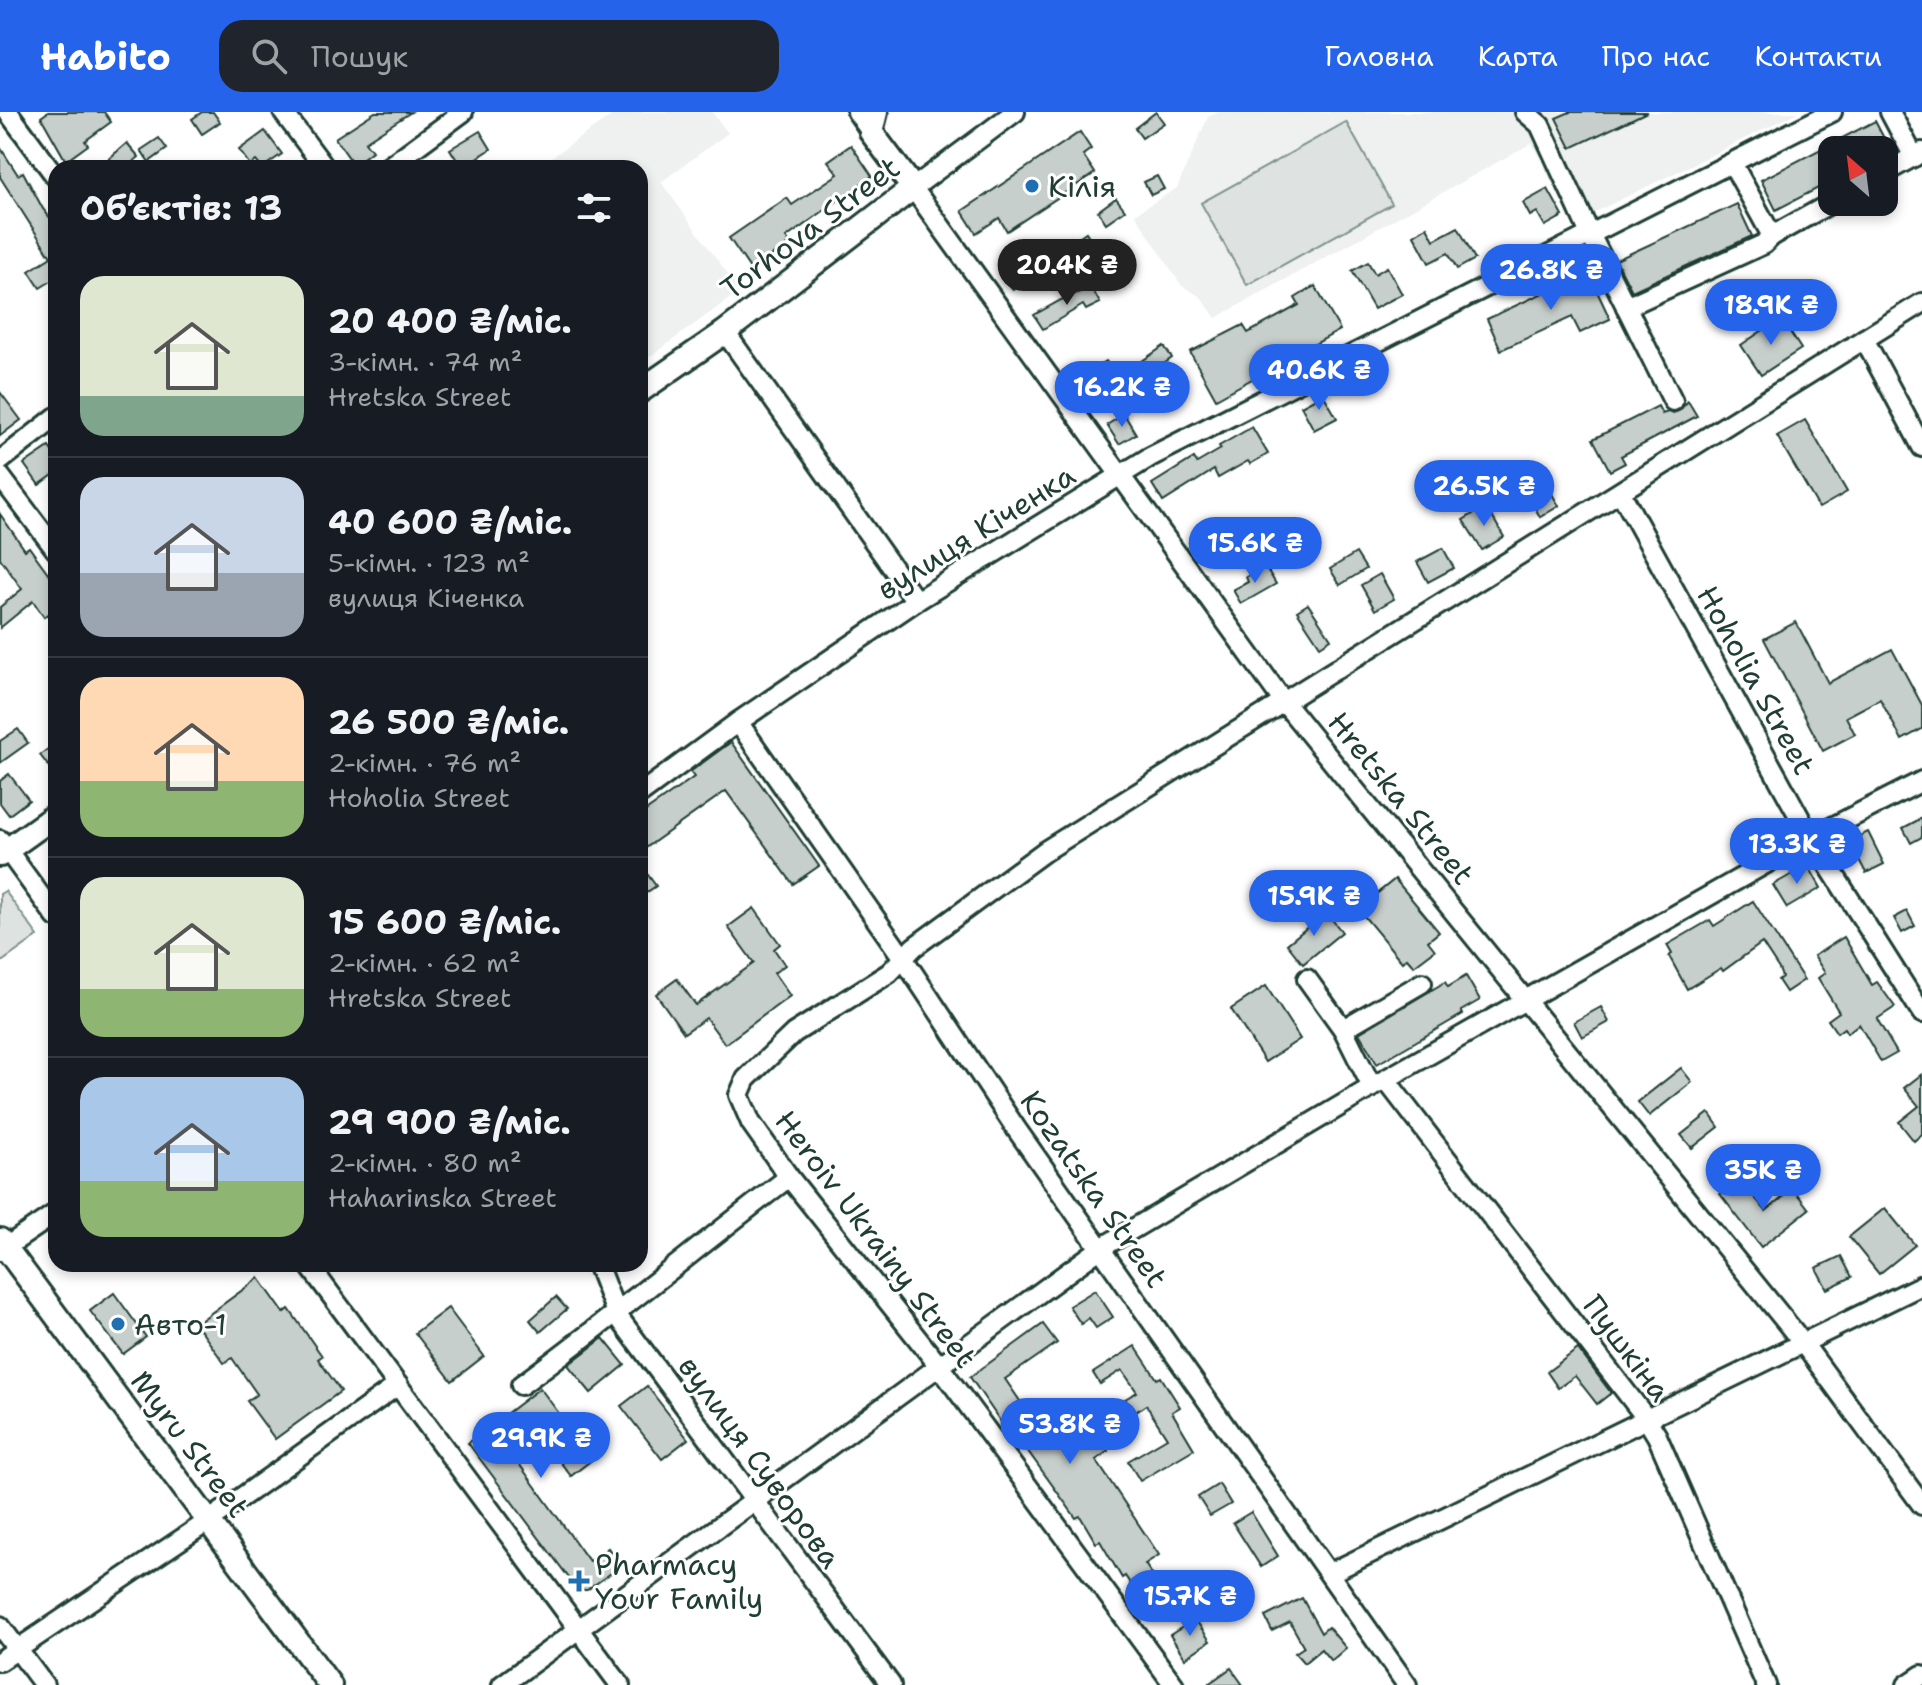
<!DOCTYPE html>
<html lang="uk">
<meta charset="utf-8">
<style>
:root{--surface:#171b24;--page:#20242c;--text:#f1f3f6;--muted:#9ea1a6;--line:#363941;--accent:#2563eb}
body{margin:0;font-family:"Shantell Sans",sans-serif;background:var(--page);color:var(--text);height:100vh;display:flex;flex-direction:column;font-size:30px;white-space:nowrap}
*{box-sizing:border-box;margin:0}
p{font-size:26px;color:var(--muted)}
.icon{flex:none;width:44px;height:44px;fill:none;stroke:currentColor;stroke-width:2;stroke-linecap:round;stroke-linejoin:round}
.map{position:relative;flex:1;overflow:hidden}
.details{position:absolute;left:48px;top:48px;width:600px;height:1112px;display:flex;flex-direction:column;background:var(--surface);border-radius:24px;box-shadow:0 4px 12px #0003}
.details>*{flex:none}
.needle{width:52px;rotate:332deg}
.buttons{position:absolute;left:1818px;top:24px;display:grid;gap:16px}
.buttons a{display:grid;place-items:center;width:80px;height:80px;border-radius:16px;background:var(--surface);box-shadow:0 4px 12px #0003;font-size:40px}
.price{position:absolute;translate:-50% -68px;padding:0 18px;border-radius:28px;background:var(--accent);color:#fff;font-size:26px;line-height:52px;filter:drop-shadow(0 2px 4px #0008)}
.price::after{content:'';position:absolute;left:50%;top:48px;width:24px;height:18px;margin-left:-12px;background:inherit;clip-path:polygon(0 0,100% 0,50% 100%)}
.price.current{background:#222;color:#fff}
ul{padding:0;list-style:none}
li{display:flex;align-items:center;gap:24px;height:200px;padding:0 32px}
li+li{border-top:2px solid var(--line)}
li span{display:grid;place-items:center;flex:none;width:224px;height:160px;border-radius:24px;color:#555}
li>.icon{margin-inline-start:auto}
span .icon{width:96px;height:96px;fill:#fffc;stroke-width:1}
li b{font-size:34px}
h2{display:flex;justify-content:space-between;align-items:center;height:96px;padding:0 32px;font-size:34px}
header{display:flex;align-items:center;gap:48px;box-sizing:border-box;height:112px;padding:0 40px;background:var(--accent);color:#fff}
header strong{font-size:38px}
nav{display:flex;gap:44px;margin-inline-start:auto;font-size:28px}
.search{width:560px;height:72px;background:var(--page);display:flex;align-items:center;gap:20px;box-sizing:border-box;padding:0 28px;border-radius:24px;color:var(--muted);font-size:30px}
.map>svg:first-child{display:block}
.built{fill:#eef1f0}
.green{fill:#dee3e2;stroke:#7e908b;stroke-width:2}
.building{fill:#c7cfcc;stroke:#1f3d34;stroke-width:2}
.lines{fill:none;stroke-linecap:round;stroke-linejoin:round}
.minor-casing{stroke:#1f3d34;stroke-width:24}
.major-casing{stroke:#1f3d34;stroke-width:28}
.minor{stroke:#fff;stroke-width:18}
.major{stroke:#fff;stroke-width:22}
.poi-dot{fill:#1f6fb2;stroke:#fff;stroke-width:3}
.labels{text-anchor:middle;dominant-baseline:central;stroke-width:6;stroke-linejoin:round;paint-order:stroke}
.poi-label{font-size:30px;fill:#1f3d34;stroke:#fff;text-anchor:start}
.street-label{font-size:30px;fill:#1f3d34;stroke:#fff}
</style>
<header>
<strong>Habito</strong>
<div class="search"><svg class="icon" aria-label="search" viewBox="0 0 24 24"><circle cx="10" cy="10" r="6"/><path d="M15 15l6 6"/></svg>Пошук</div>
<nav><a>Головна</a><a>Карта</a><a>Про нас</a><a>Контакти</a></nav>
</header>
<div class="map">
<svg width="1922" height="1573" viewBox="0 0 1922 1573">
<rect width="100%" height="100%" fill="#fff"/>
<filter id="ink" filterUnits="userSpaceOnUse"><feTurbulence type="fractalNoise" baseFrequency=".0125" numOctaves="2"/><feDisplacementMap in="SourceGraphic" scale="16" xChannelSelector="R" yChannelSelector="G"/><feConvolveMatrix kernelMatrix="1 2 1 2 8 2 1 2 1" color-interpolation-filters="sRGB"/></filter>
<g filter="url(#ink)">
<g class="built">
<polygon points="617,0 712,0 728,21 661,70 740,179 640,252 640,56 536,56"/>
<polygon points="1216,0 1799,0 1573,111 1532,31 1216,206 1201,185 1181,173 1135,102 1177,76 1208,5"/>
</g>
<g class="green">
<polygon points="1346,10 1392,92 1247,173 1201,91"/>
<polygon points="5,779 38,824 0,851 0,782"/>
</g>
<g class="building">
<polygon points="48,0 104,0 111,10 85,29 88,33 66,49 41,5"/>
<polygon points="202,0 213,0 220,10 202,22 192,7"/>
<polygon points="375,0 411,0 365,30 372,39 354,53 335,26"/>
<polygon points="1156,0 1164,11 1142,26 1135,16"/>
<polygon points="1570,0 1647,0 1571,36 1556,6"/>
<polygon points="1875,9 1890,38 1832,38 1832,69 1776,98 1761,68"/>
<polygon points="265,19 282,42 262,56 256,49 250,53 239,38"/>
<polygon points="480,19 491,37 462,56 450,37"/>
<polygon points="1080,20 1091,37 1083,43 1095,61 1007,119 999,106 976,121 962,99"/>
<polygon points="159,26 167,37 149,50 141,38"/>
<polygon points="127,31 139,45 126,56 98,56"/>
<polygon points="851,33 872,64 786,126 790,131 751,158 729,126 787,86 792,93 838,62 828,49"/>
<polygon points="0,35 18,63 23,60 43,97 56,113 56,166 40,176 29,159 51,145 0,65"/>
<polygon points="1157,64 1164,77 1151,83 1144,70"/>
<polygon points="1548,77 1563,104 1545,114 1537,100 1530,104 1523,91"/>
<polygon points="1116,86 1125,98 1106,111 1098,99"/>
<polygon points="1737,92 1752,124 1632,179 1616,148"/>
<polygon points="1427,115 1434,128 1458,115 1475,147 1457,157 1448,141 1429,151 1414,123"/>
<polygon points="1086,120 1103,146 1081,162 1063,136"/>
<polygon points="1033,149 1041,162 1013,178 1005,166"/>
<polygon points="1368,150 1375,162 1387,155 1402,182 1374,197 1352,159"/>
<polygon points="1588,160 1610,207 1580,221 1572,205 1501,238 1487,207"/>
<polygon points="1315,174 1340,218 1216,287 1190,240 1243,213 1248,221 1299,193 1295,186"/>
<polygon points="1091,175 1100,191 1086,198 1083,193 1043,217 1034,203 1061,188"/>
<polygon points="1781,206 1801,237 1761,263 1741,233"/>
<polygon points="1164,234 1172,246 1135,272 1126,260"/>
<polygon points="1106,249 1120,269 1100,282 1086,262"/>
<polygon points="0,280 21,308 0,324"/>
<polygon points="1323,282 1337,306 1314,318 1301,294"/>
<polygon points="1688,289 1697,304 1621,344 1625,351 1610,359 1593,327 1658,294 1662,302 1668,300 1673,301 1679,299"/>
<polygon points="1124,302 1136,322 1119,332 1107,313"/>
<polygon points="1805,308 1847,380 1819,396 1777,324"/>
<polygon points="1252,315 1268,342 1250,352 1248,349 1218,366 1214,358 1163,390 1152,372 1194,346 1197,351 1221,337 1219,334"/>
<polygon points="49,335 56,345 56,361 39,373 24,352"/>
<polygon points="1535,353 1559,394 1540,405 1518,364"/>
<polygon points="1486,394 1504,425 1482,438 1463,408"/>
<polygon points="0,402 25,438 29,435 56,472 56,497 44,505 33,489 0,516 0,495 22,477 0,446"/>
<polygon points="1443,436 1454,456 1428,470 1417,450"/>
<polygon points="1356,441 1366,457 1340,473 1330,457"/>
<polygon points="1265,454 1276,472 1241,492 1233,478 1248,470 1246,465"/>
<polygon points="1380,462 1394,487 1375,498 1361,473"/>
<polygon points="1308,492 1331,527 1320,534 1297,499"/>
<polygon points="1796,510 1828,571 1892,537 1922,593 1922,617 1902,628 1880,587 1846,605 1855,622 1823,639 1764,527"/>
<polygon points="18,617 28,631 0,651 0,629"/>
<polygon points="731,630 819,754 793,772 726,679 640,740 640,703 694,665 690,660"/>
<polygon points="56,631 56,664 40,643"/>
<polygon points="9,662 29,688 9,703 0,691 0,669"/>
<polygon points="1922,706 1922,725 1911,731 1903,716"/>
<polygon points="1868,720 1884,752 1866,761 1849,729"/>
<polygon points="640,752 656,774 640,785"/>
<polygon points="1808,753 1821,776 1787,796 1773,773"/>
<polygon points="1395,767 1439,820 1428,829 1435,838 1414,854 1407,846 1402,850 1358,797"/>
<polygon points="1753,789 1804,868 1786,880 1778,868 1782,865 1779,857 1762,831 1723,859 1721,856 1687,877 1669,844 1672,842 1667,833 1710,808 1714,814"/>
<polygon points="754,796 780,832 774,837 785,853 774,861 790,884 725,932 706,906 684,921 656,882 677,867 696,893 754,851 728,815"/>
<polygon points="1907,799 1915,814 1902,821 1894,806"/>
<polygon points="1326,800 1342,820 1303,852 1287,832"/>
<polygon points="1844,825 1872,873 1877,870 1895,895 1877,907 1897,941 1881,950 1859,912 1847,921 1844,916 1837,921 1828,908 1839,900 1818,866 1825,861 1814,844"/>
<polygon points="1466,864 1480,888 1461,899 1463,902 1377,952 1359,921 1445,870 1448,875"/>
<polygon points="1266,874 1300,927 1265,950 1231,897"/>
<polygon points="1601,895 1609,910 1582,925 1574,910"/>
<polygon points="1681,956 1692,970 1649,1004 1638,990"/>
<polygon points="1922,962 1922,1022 1914,1029 1899,1010 1919,994 1904,976"/>
<polygon points="1709,1001 1719,1015 1692,1036 1681,1023"/>
<polygon points="1771,1036 1780,1048 1753,1069 1744,1057"/>
<polygon points="1740,1067 1766,1099 1793,1077 1809,1097 1761,1135 1720,1082"/>
<polygon points="1885,1096 1915,1133 1879,1162 1849,1125"/>
<polygon points="1841,1144 1852,1165 1827,1177 1816,1156"/>
<polygon points="259,1166 284,1201 289,1197 322,1244 318,1247 341,1279 275,1327 247,1289 257,1282 232,1246 224,1251 196,1212"/>
<polygon points="1095,1178 1113,1205 1096,1216 1089,1206 1081,1212 1069,1194"/>
<polygon points="114,1181 146,1225 123,1242 90,1199"/>
<polygon points="556,1185 567,1197 540,1220 530,1208"/>
<polygon points="448,1196 484,1244 452,1269 415,1221"/>
<polygon points="1043,1212 1057,1231 1005,1267 1033,1308 1042,1302 1067,1338 1093,1319 1108,1339 1096,1348 1159,1443 1145,1452 1159,1473 1140,1486 1125,1464 1122,1466 1100,1429 1096,1431 1080,1404 1076,1406 1009,1313 1005,1316 970,1265"/>
<polygon points="603,1226 625,1253 591,1281 568,1253"/>
<polygon points="1135,1234 1157,1267 1161,1265 1180,1295 1172,1300 1194,1337 1140,1369 1128,1349 1167,1326 1146,1293 1134,1301 1125,1287 1137,1280 1122,1258 1100,1272 1093,1261"/>
<polygon points="1578,1237 1611,1281 1597,1292 1575,1264 1558,1276 1547,1260"/>
<polygon points="647,1274 688,1327 662,1347 621,1294"/>
<polygon points="540,1276 593,1347 571,1364 544,1329 517,1349 589,1449 608,1436 621,1454 587,1478 578,1478 468,1331"/>
<polygon points="1219,1372 1231,1392 1210,1404 1198,1385"/>
<polygon points="1251,1400 1278,1444 1261,1455 1233,1411"/>
<polygon points="1302,1486 1321,1521 1328,1515 1346,1536 1331,1549 1321,1537 1304,1551 1295,1541 1304,1535 1290,1510 1272,1519 1265,1505"/>
<polygon points="1195,1507 1210,1529 1185,1546 1170,1523"/>
<polygon points="1231,1556 1243,1573 1207,1573"/>
</g>
<g class="lines">
<defs>
<g id="minor">
<polyline points="8,0 56,65"/>
<polyline points="283,0 325,56"/>
<polyline points="857,0 871,20"/>
<polyline points="1015,0 913,76 1283,589 1803,1231 1922,1393"/>
<polyline points="1525,0 1540,13 1590,122 1673,289"/>
<polyline points="1890,0 1914,45"/>
<polyline points="1732,51 1772,124"/>
<polyline points="387,56 463,0"/>
<polyline points="1884,61 1922,40"/>
<polyline points="1626,195 1764,132 1772,124 1833,90"/>
<polyline points="725,220 916,489"/>
<polyline points="1864,227 1922,335"/>
<polyline points="0,349 56,305"/>
<polyline points="0,364 56,438"/>
<polyline points="1621,381 1811,726 1922,901"/>
<polyline points="738,610 903,846 1017,1018 1407,1573"/>
<polyline points="640,682 738,610 916,489 1150,345 1832,0"/>
<polyline points="0,728 56,805"/>
<polyline points="1307,867 1343,917 1372,975"/>
<polyline points="1343,917 1422,871"/>
<polyline points="1386,968 1646,1306 1657,1324 1766,1573"/>
<polyline points="0,1139 56,1101"/>
<polyline points="308,1152 620,1573"/>
<polyline points="597,1152 617,1203 891,1573"/>
<path d="M521 1273C612 1206 699 1134 789 1065"/>
<polyline points="1330,1461 1922,1173"/>
<polyline points="0,1514 44,1573"/>
<polyline points="0,1549 210,1408 398,1273"/>
<polyline points="502,1573 1101,1136 1372,975 1811,726 1922,669"/>
<polyline points="1174,1573 940,1255 789,1065 751,1011 739,983 746,967 794,921 889,861 914,835 1045,739 1922,191"/>
<polyline points="1907,1573 1922,1563"/>
</g>
<g id="major">
<polyline points="640,279 725,220 913,76 871,20 876,0"/>
<polyline points="0,743 56,703"/>
<polyline points="0,1128 330,1573"/>
</g>
</defs>
<use href="#minor" class="minor-casing"/>
<use href="#major" class="major-casing"/>
<use href="#minor" class="minor"/>
<use href="#major" class="major"/>
</g>
</g>
<g class="poi-dot">
<circle cx="1032" cy="74" r="8"/>
<circle cx="118" cy="1212" r="8"/>
<path d="M575 1457h8v8h8v8h-8v8h-8v-8h-8v-8h8z"/>
</g>
<g class="labels">
<g class="poi-label">
<text x="1048" y="74">Кілія</text>
<text x="134" y="1212">Авто-1</text>
<text x="595" y="1452">Pharmacy<tspan x="595" dy="34">Your Family</tspan></text>
</g>
<g class="street-label">
<text transform="translate(810 116) rotate(-37)">Torhova Street</text>
<text transform="translate(976 420) rotate(-32)">вулиця Кіченка</text>
<text transform="translate(1756 568) rotate(61)">Hoholia Street</text>
<text transform="translate(1401 686) rotate(51)">Hretska Street</text>
<text transform="translate(1094 1077) rotate(55)">Kozatska Street</text>
<text transform="translate(876 1127) rotate(53)">Heroiv Ukrainy Street</text>
<text transform="translate(1627 1236) rotate(53)">Пушкіна</text>
<text transform="translate(190 1332) rotate(53)">Myru Street</text>
<text transform="translate(760 1350) rotate(54)">вулиця Суворова</text>
</g>
</g>
</svg>
<div class="buttons">
<a><svg class="needle" viewBox="-14 -14 28 28"><path d="M0-13l5 13h-10z" fill="#e53935"/><path d="M0 13l5-13h-10z" fill="#9ea1a6"/></svg></a>
</div>
<b class="price current" style="left:1067px;top:195px">20.4K ₴</b>
<b class="price" style="left:1551px;top:200px">26.8K ₴</b>
<b class="price" style="left:1771px;top:235px">18.9K ₴</b>
<b class="price" style="left:1319px;top:300px">40.6K ₴</b>
<b class="price" style="left:1122px;top:317px">16.2K ₴</b>
<b class="price" style="left:1484px;top:416px">26.5K ₴</b>
<b class="price" style="left:1255px;top:473px">15.6K ₴</b>
<b class="price" style="left:1797px;top:774px">13.3K ₴</b>
<b class="price" style="left:1314px;top:826px">15.9K ₴</b>
<b class="price" style="left:1763px;top:1100px">35K ₴</b>
<b class="price" style="left:1070px;top:1354px">53.8K ₴</b>
<b class="price" style="left:541px;top:1368px">29.9K ₴</b>
<b class="price" style="left:1190px;top:1526px">15.7K ₴</b>
<section class="details">
<h2>Об’єктів: 13<svg class="icon" aria-label="filters" viewBox="0 0 24 24"><path d="M4 7h16M4 17h16"/><circle cx="9" cy="7" r="2"/><circle cx="15" cy="17" r="2"/></svg></h2>
<ul>
<li><span style="background:linear-gradient(#dfe7d0 75%,#7fa58c 0)"><svg class="icon" aria-label="home" viewBox="0 0 24 24"><path d="M3 11l9-7 9 7M6 9v11h12V9"/></svg></span><div><b>20 400 ₴/міс.</b><p>3-кімн. · 74 m²</p><p>Hretska Street</p></div></li>
<li><span style="background:linear-gradient(#c9d6e8 60%,#9aa5b1 0)"><svg class="icon" aria-label="home" viewBox="0 0 24 24"><path d="M3 11l9-7 9 7M6 9v11h12V9"/></svg></span><div><b>40 600 ₴/міс.</b><p>5-кімн. · 123 m²</p><p>вулиця Кіченка</p></div></li>
<li><span style="background:linear-gradient(#ffd9b3 65%,#8fb573 0)"><svg class="icon" aria-label="home" viewBox="0 0 24 24"><path d="M3 11l9-7 9 7M6 9v11h12V9"/></svg></span><div><b>26 500 ₴/міс.</b><p>2-кімн. · 76 m²</p><p>Hoholia Street</p></div></li>
<li><span style="background:linear-gradient(#dfe7d0 70%,#8fb573 0)"><svg class="icon" aria-label="home" viewBox="0 0 24 24"><path d="M3 11l9-7 9 7M6 9v11h12V9"/></svg></span><div><b>15 600 ₴/міс.</b><p>2-кімн. · 62 m²</p><p>Hretska Street</p></div></li>
<li><span style="background:linear-gradient(#a9c7e8 65%,#8fb573 0)"><svg class="icon" aria-label="home" viewBox="0 0 24 24"><path d="M3 11l9-7 9 7M6 9v11h12V9"/></svg></span><div><b>29 900 ₴/міс.</b><p>2-кімн. · 80 m²</p><p>Haharinska Street</p></div></li>
</ul>
</section>
</div>
